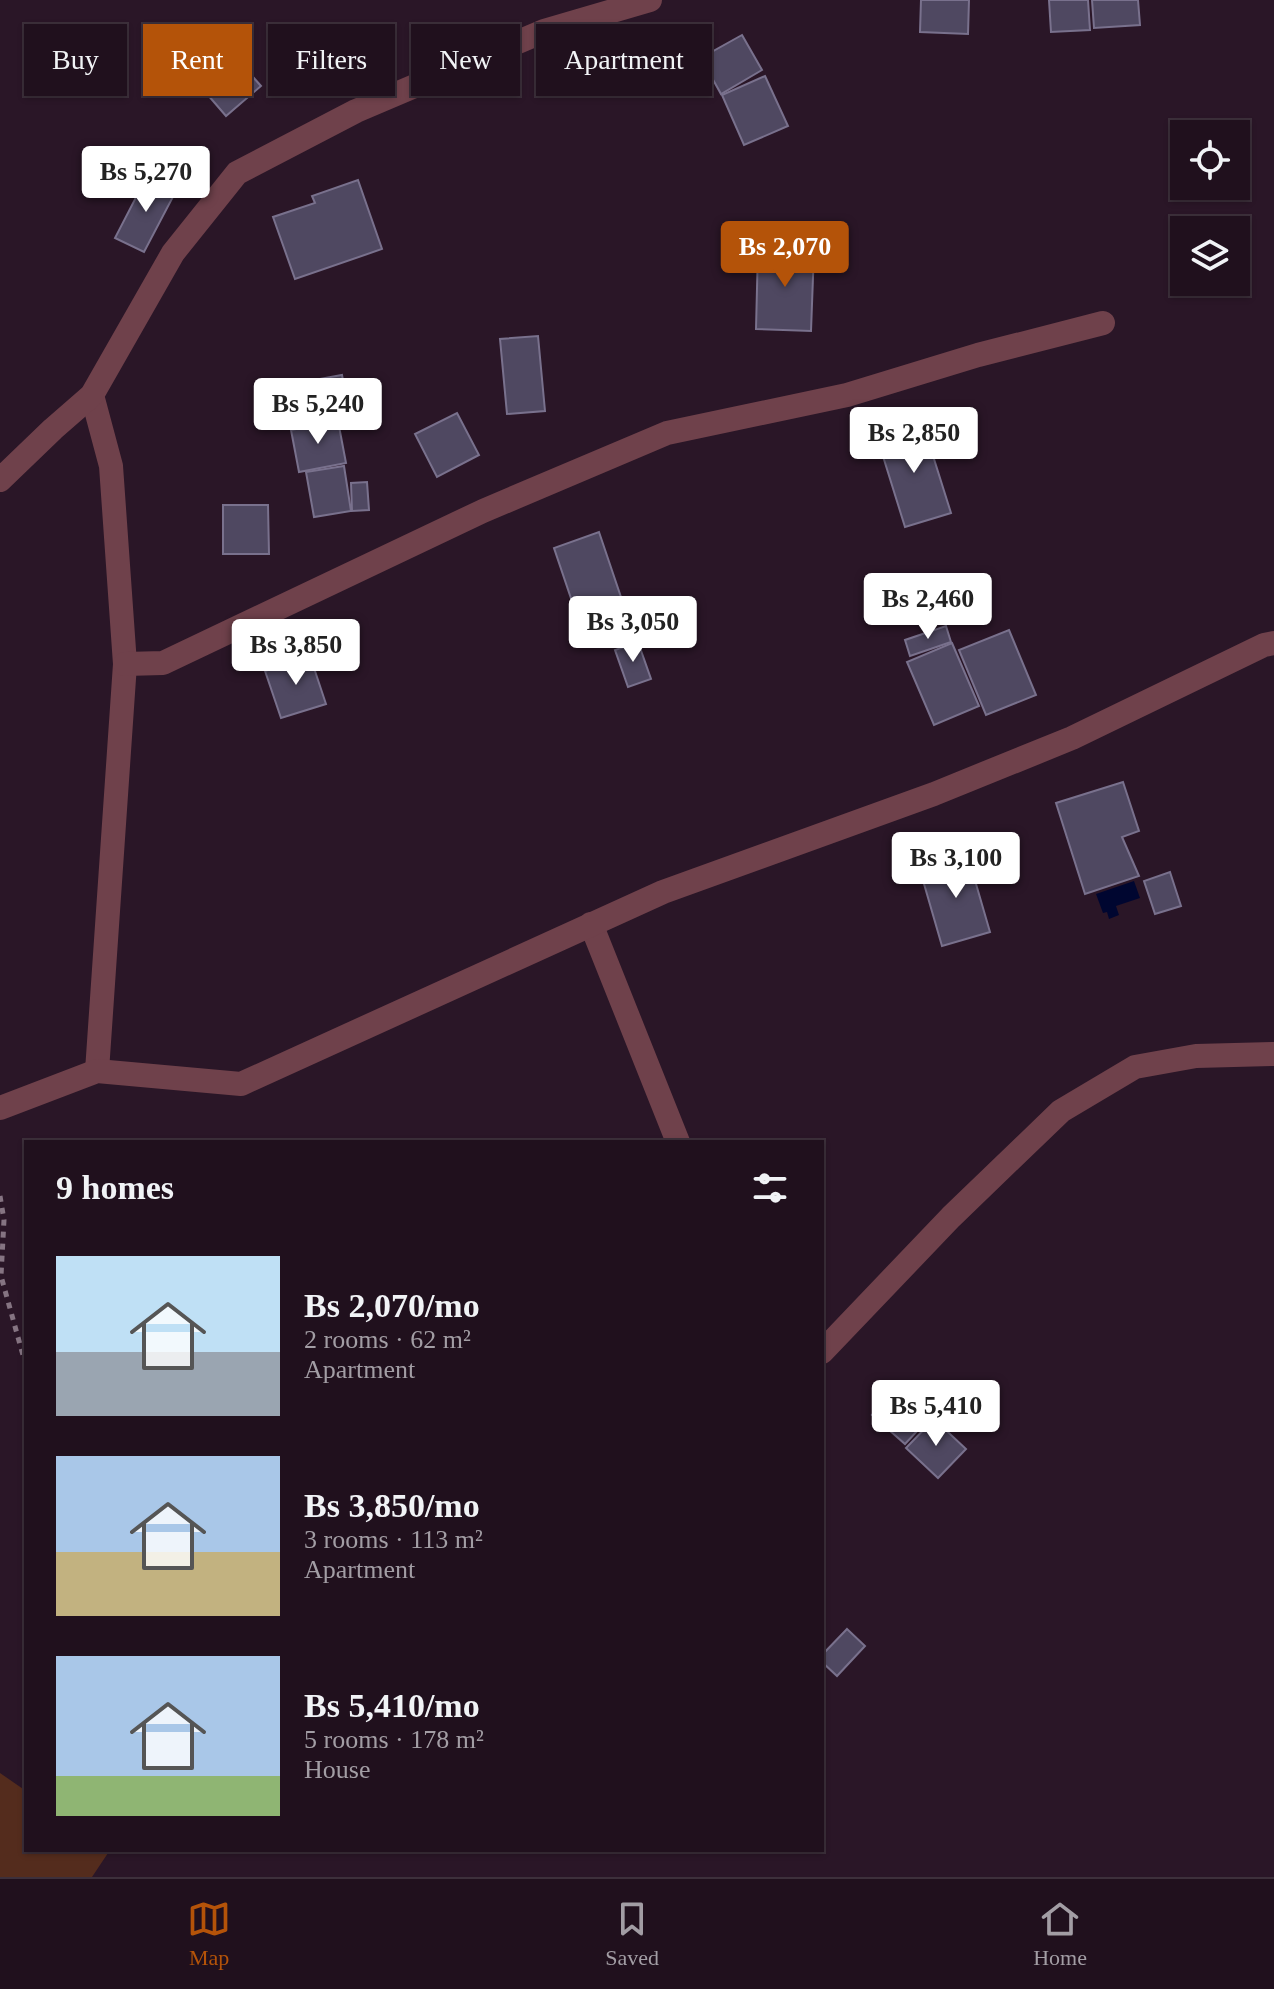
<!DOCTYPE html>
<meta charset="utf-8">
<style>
:root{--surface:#20101d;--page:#2d1e2a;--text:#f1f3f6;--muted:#a29da4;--line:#3d303b;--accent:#b45309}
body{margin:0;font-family:Georgia,serif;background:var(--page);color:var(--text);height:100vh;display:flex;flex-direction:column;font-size:30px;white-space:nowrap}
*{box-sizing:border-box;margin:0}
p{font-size:26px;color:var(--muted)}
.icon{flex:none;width:44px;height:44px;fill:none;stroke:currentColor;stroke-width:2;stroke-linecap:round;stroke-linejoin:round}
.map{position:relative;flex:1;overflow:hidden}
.side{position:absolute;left:24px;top:1140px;width:800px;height:712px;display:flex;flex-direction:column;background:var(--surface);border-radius:0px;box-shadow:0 2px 6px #0004,0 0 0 2px var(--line)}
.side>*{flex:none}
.guide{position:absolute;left:24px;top:24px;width:800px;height:72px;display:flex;gap:16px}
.buttons{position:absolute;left:1170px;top:120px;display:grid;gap:16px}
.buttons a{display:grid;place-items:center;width:80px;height:80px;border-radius:0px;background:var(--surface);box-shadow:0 2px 6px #0004,0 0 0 2px var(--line);font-size:40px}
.price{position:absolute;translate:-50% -68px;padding:0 18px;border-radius:8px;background:#fff;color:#222;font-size:26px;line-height:52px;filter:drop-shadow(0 2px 4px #0008)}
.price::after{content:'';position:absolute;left:50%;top:48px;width:24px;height:18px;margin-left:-12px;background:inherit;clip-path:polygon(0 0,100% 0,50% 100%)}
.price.selected{background:var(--accent);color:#fff}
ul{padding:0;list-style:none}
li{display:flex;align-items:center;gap:24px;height:200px;padding:0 32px}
li span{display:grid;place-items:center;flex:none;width:224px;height:160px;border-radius:0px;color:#555}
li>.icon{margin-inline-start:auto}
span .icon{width:96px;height:96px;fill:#fffc;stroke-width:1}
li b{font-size:34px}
h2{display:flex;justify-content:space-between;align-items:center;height:96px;padding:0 32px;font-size:34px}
.pill{padding:0 28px;border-radius:0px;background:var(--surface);box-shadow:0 2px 6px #0004,0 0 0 2px var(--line);font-size:28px;line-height:72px}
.pill.selected{background:var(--accent);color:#fff}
.tab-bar{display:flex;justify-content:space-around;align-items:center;height:112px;border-top:2px solid var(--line);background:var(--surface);font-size:22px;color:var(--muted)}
.tab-bar a{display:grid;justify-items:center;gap:4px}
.tab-bar .selected{color:var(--accent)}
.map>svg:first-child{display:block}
.green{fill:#542c1d}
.water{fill:#000630}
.building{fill:#4f4861;stroke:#79718d;stroke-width:2}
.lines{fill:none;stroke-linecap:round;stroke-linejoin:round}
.path{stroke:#857482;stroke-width:5;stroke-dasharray:6 6;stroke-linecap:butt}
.minor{stroke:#6f414b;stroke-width:24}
</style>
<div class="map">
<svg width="1274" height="1877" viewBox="0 0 1274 1877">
<rect width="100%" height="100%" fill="#2a1627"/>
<polygon class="green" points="0,1773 26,1791 26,1850 110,1850 92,1877 0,1877"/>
<polygon class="water" points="1134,881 1140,898 1116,906 1119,915 1109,919 1107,912 1103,913 1096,894"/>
<g class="building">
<polygon points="921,0 969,0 968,34 920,32"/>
<polygon points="1049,0 1088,0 1090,30 1051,32"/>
<polygon points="1092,0 1138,0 1140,25 1094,28"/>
<polygon points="742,35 762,70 721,94 701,58"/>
<polygon points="229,50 261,86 226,116 195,80"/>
<polygon points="765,76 788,126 744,145 722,95"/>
<polygon points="147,176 176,191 144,252 115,238"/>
<polygon points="358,180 382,249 295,279 273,217 315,203 312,196"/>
<polygon points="758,248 814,250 811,331 756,329"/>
<polygon points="538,336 545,411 507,414 500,339"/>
<polygon points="342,375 348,407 321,413 314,380"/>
<polygon points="457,413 479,455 437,477 415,434"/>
<polygon points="338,421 346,463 299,472 291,430"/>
<polygon points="923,424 951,513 905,527 877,437"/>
<polygon points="344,466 351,511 314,517 306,472"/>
<polygon points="367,482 369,510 352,511 351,483"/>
<polygon points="223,505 268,505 269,554 223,554"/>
<polygon points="599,532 626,612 581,628 554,548"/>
<polygon points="946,626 951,642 910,656 905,640"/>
<polygon points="1009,630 1036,695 986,715 959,650"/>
<polygon points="638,642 651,679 628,687 615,650"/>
<polygon points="952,643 979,706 934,725 907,662"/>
<polygon points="310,656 326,704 281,718 265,671"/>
<polygon points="1123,782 1139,831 1122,837 1139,876 1085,894 1056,803"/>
<polygon points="965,846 990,932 942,946 922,877 949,869 944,852"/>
<polygon points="1170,872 1181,906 1155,914 1144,881"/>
<polygon points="898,1385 932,1415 905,1444 872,1415"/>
<polygon points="934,1419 966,1449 938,1478 906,1448"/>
<polygon points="847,1629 865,1646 837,1676 822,1662 822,1655"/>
</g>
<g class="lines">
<polyline class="path" points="0,1196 4,1220 1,1276 26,1366"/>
<g class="minor">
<polyline points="92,395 111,466 125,664 97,1071"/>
<polyline points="0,480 53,429 92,395 173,253 237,173 356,111 544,31 650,0"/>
<polyline points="125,664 163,663 483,511 667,433 847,395 978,355 1103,323"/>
<polyline points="591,924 678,1142"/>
<polyline points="0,1108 97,1071 241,1084 663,892 934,794 1072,738 1264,645 1274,643"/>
<polyline points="822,1352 951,1217 1061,1111 1135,1067 1196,1056 1274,1054"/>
</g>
</g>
</svg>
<div class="buttons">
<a><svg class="icon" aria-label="locate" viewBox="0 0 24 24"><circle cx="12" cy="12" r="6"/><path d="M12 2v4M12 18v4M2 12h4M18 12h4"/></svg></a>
<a><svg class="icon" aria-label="layers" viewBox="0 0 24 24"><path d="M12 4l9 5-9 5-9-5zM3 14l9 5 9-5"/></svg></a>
</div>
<b class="price" style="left:146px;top:214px">Bs 5,270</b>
<b class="price selected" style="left:785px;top:289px">Bs 2,070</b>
<b class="price" style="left:318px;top:446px">Bs 5,240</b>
<b class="price" style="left:914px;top:475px">Bs 2,850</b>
<b class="price" style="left:928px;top:641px">Bs 2,460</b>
<b class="price" style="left:633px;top:664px">Bs 3,050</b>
<b class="price" style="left:296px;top:687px">Bs 3,850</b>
<b class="price" style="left:956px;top:900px">Bs 3,100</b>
<b class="price" style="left:936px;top:1448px">Bs 5,410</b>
<div class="guide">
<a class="pill">Buy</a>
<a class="pill selected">Rent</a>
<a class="pill">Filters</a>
<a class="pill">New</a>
<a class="pill">Apartment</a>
</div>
<section class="side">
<h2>9 homes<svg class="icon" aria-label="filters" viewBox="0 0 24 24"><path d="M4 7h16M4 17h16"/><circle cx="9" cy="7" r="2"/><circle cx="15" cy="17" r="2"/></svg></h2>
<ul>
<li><span style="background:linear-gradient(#bfe0f5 60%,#9aa5b1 0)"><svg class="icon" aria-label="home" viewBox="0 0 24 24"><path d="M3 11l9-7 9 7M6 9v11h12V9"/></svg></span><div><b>Bs 2,070/mo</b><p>2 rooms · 62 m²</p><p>Apartment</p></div></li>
<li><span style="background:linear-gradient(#a9c7e8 60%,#c2b280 0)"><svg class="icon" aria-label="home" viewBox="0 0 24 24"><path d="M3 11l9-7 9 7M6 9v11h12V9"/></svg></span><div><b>Bs 3,850/mo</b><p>3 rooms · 113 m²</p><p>Apartment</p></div></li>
<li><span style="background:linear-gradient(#a9c7e8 75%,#8fb573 0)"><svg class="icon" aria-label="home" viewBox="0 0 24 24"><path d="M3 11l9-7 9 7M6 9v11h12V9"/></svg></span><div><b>Bs 5,410/mo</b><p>5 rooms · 178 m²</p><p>House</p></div></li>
</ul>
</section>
</div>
<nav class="tab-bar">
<a class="selected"><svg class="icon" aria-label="map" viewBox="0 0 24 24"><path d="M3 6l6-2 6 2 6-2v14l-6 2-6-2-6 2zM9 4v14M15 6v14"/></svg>Map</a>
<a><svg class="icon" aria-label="saved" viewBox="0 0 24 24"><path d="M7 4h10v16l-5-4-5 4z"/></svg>Saved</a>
<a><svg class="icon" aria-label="home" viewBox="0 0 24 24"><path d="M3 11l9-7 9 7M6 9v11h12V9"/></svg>Home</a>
</nav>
